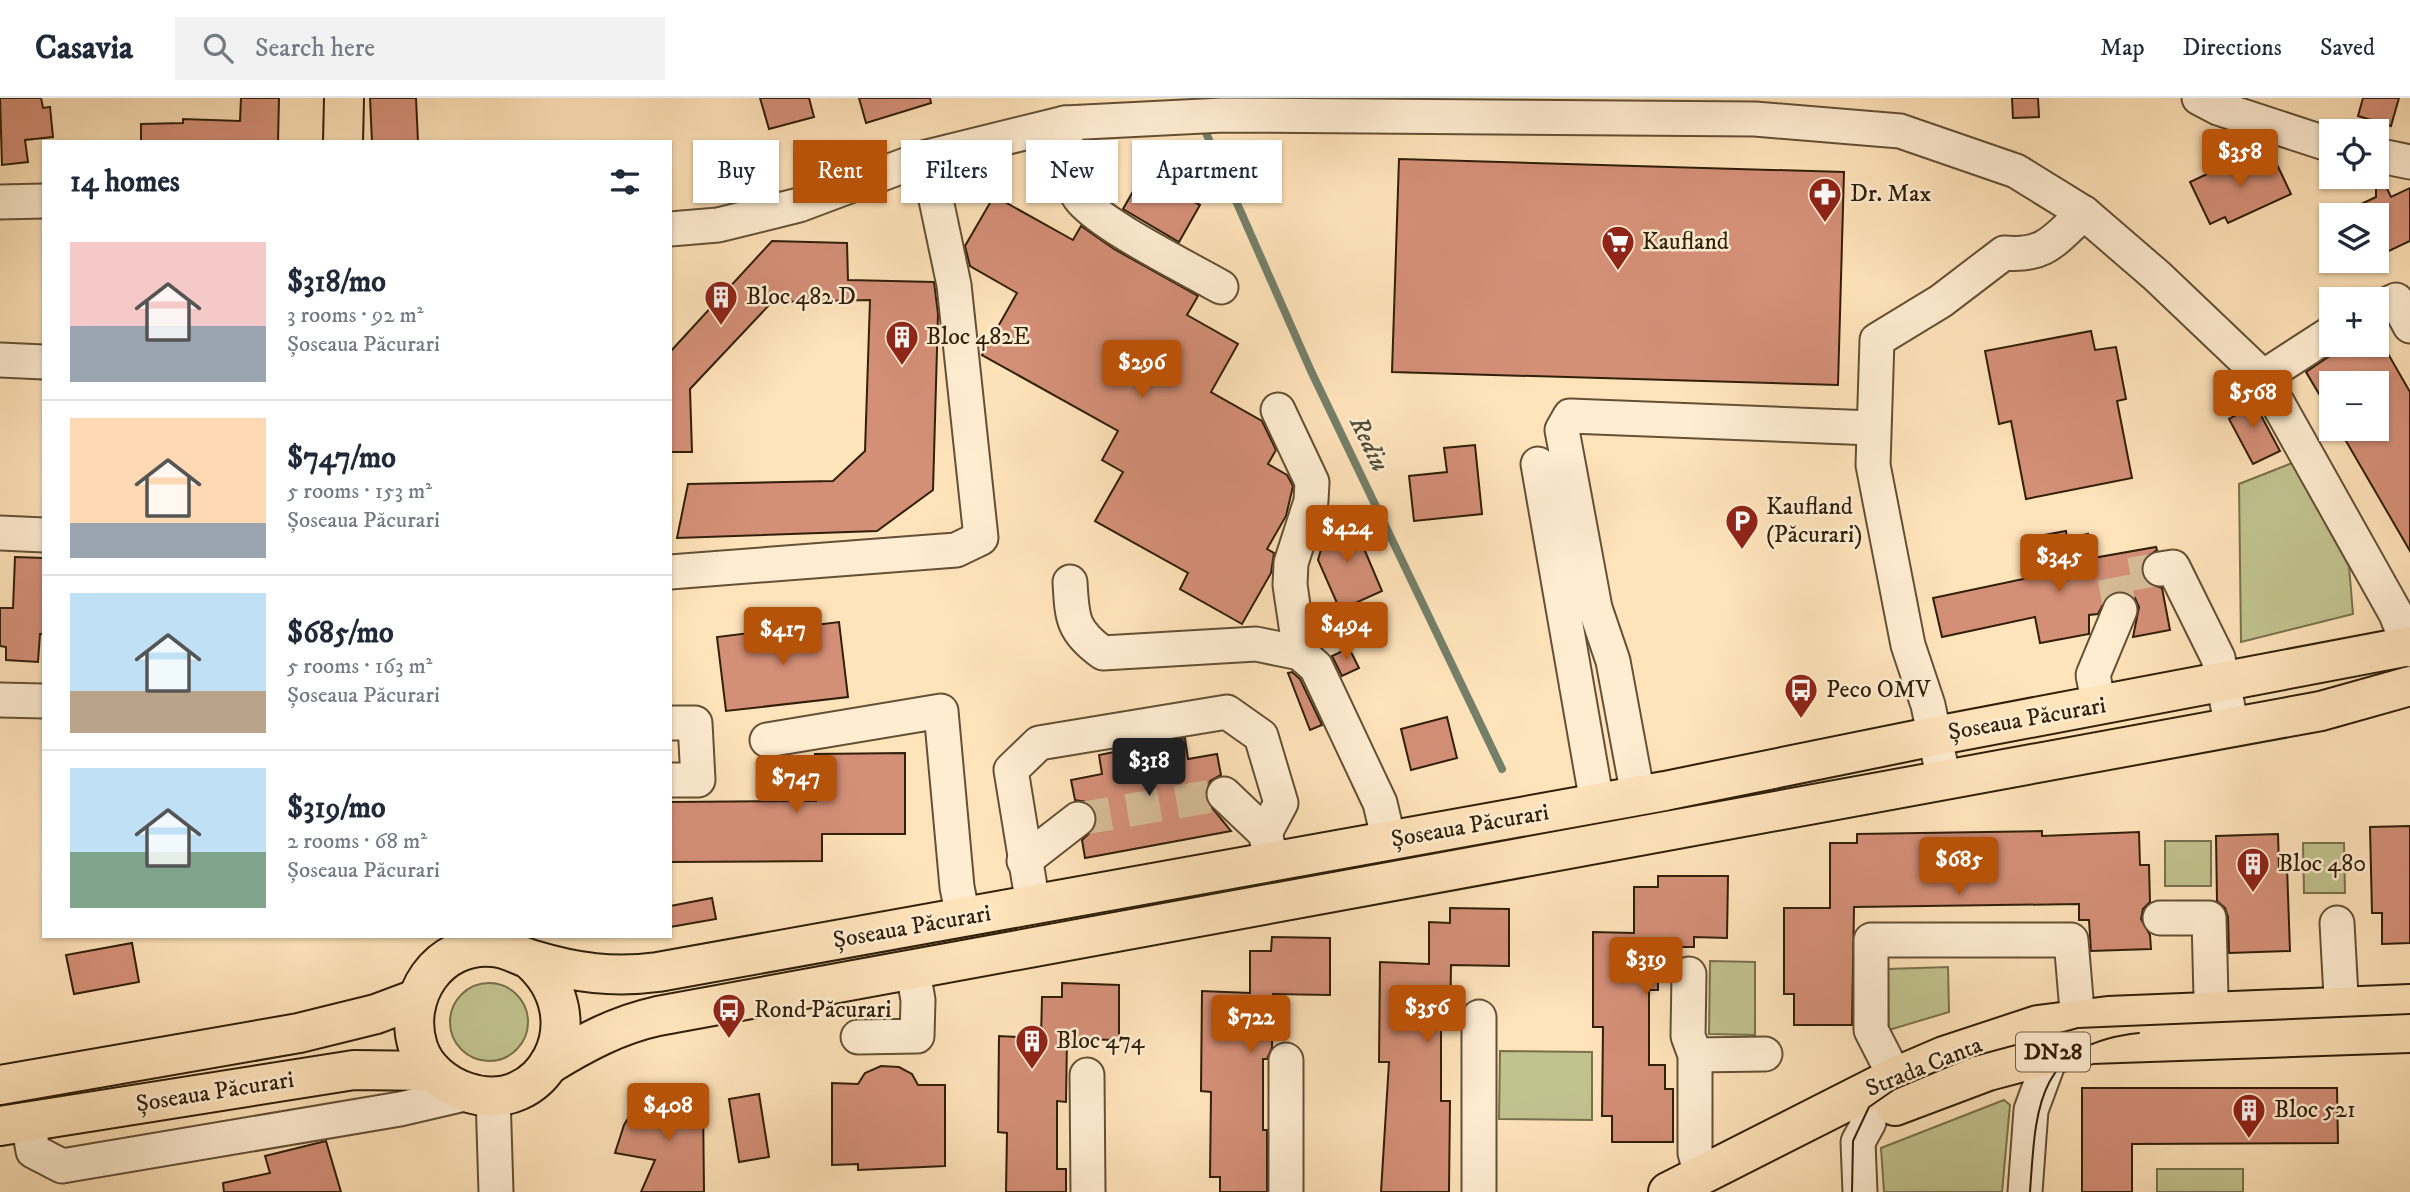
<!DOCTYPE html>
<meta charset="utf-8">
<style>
:root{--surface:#fff;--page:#f2f2f3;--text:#1f2937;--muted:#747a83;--line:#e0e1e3;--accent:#b45309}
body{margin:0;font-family:"IM FELL DW Pica",serif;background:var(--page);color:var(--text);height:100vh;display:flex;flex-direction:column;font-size:26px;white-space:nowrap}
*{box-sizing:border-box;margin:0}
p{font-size:23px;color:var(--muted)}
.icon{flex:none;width:38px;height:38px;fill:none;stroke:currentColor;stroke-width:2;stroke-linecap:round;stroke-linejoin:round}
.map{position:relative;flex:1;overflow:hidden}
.panel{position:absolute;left:42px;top:42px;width:630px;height:798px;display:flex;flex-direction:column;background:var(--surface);border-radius:0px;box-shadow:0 2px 5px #0004}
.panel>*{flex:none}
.top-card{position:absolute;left:693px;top:42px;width:665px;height:63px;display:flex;gap:14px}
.fabs{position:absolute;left:2319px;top:21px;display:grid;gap:14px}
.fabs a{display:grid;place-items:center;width:70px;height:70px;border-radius:0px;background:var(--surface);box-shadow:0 2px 5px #0004;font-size:35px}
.price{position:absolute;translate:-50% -60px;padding:0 16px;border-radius:7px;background:var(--accent);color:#fff;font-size:23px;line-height:46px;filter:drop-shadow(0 2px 4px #0008)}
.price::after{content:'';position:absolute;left:50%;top:42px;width:21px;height:16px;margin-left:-10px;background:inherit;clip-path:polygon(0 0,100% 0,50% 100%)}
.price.selected{background:#222;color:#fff}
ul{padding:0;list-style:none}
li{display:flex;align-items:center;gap:21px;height:175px;padding:0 28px}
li+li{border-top:2px solid var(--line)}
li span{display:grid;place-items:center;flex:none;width:196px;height:140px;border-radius:0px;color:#555}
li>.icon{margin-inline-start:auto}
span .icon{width:84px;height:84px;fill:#fffc;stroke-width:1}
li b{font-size:30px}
h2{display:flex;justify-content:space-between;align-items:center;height:84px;padding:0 28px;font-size:30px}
.tag{padding:0 24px;border-radius:0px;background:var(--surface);box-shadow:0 2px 5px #0004;font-size:24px;line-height:63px}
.tag.selected{background:var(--accent);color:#fff}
header{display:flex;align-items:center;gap:42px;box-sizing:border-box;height:98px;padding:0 35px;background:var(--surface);border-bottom:2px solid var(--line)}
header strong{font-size:33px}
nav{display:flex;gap:38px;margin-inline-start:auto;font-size:24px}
.search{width:490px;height:63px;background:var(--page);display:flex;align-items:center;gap:18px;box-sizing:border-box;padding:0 24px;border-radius:0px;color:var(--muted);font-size:26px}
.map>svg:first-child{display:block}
.green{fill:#c1c38f;stroke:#78714c;stroke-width:2}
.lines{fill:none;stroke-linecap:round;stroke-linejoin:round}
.stream{stroke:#747f6a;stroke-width:8}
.building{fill:#d48f77;stroke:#301f09;stroke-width:2}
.minor-tunnel{stroke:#d6bc97;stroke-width:33;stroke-dasharray:33 17;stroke-linecap:butt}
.minor-casing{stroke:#645035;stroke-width:37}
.major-casing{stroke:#301f09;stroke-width:42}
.minor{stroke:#ffedd2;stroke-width:33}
.major{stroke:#ffe3ba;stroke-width:38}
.tram{stroke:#301f09;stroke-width:2}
.labels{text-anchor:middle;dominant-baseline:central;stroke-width:5;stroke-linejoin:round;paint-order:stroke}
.shield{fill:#ffedd2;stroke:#6e5d45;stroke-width:2}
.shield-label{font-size:23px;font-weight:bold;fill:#301f09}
.poi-label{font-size:24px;fill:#301f09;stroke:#ffedd2;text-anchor:start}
.street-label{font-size:24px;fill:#301f09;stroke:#ffedd2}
.water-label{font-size:26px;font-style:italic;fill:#524f3a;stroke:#ffedd2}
</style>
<header>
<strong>Casavia</strong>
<div class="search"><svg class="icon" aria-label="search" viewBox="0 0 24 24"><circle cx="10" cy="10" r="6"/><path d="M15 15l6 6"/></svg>Search here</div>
<nav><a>Map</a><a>Directions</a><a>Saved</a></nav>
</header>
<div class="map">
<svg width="2410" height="1094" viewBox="0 0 2410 1094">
<rect width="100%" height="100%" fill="#ffe3ba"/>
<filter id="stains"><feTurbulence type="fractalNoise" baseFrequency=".00286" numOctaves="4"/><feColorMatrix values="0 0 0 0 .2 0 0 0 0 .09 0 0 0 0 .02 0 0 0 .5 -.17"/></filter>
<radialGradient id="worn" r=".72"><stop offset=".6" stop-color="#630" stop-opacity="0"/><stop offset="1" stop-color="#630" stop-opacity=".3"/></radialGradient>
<g class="green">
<polygon points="2292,365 2349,468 2353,516 2241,544 2239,386"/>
<rect x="2165" y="743" width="46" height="45"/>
<polygon points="2303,745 2344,745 2345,795 2304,795"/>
<polygon points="1710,863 1755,864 1755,937 1709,936"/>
<polygon points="1948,869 1949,914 1889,932 1888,871"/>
<circle cx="489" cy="924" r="39"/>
<polygon points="1500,953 1592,954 1592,1022 1499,1021"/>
<polygon points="2004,1002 2010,1007 2002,1094 1884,1094 1881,1050"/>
<rect x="2157" y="1071" width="86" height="23"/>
</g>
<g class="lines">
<polyline class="stream" points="1206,35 1311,273 1502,671"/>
</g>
<g class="building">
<polygon points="0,0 41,0 43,10 50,9 53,39 25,42 28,64 2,67"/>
<polygon points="241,0 279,0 278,44 141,44 141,26 183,25 183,21 240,23"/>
<polygon points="370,0 416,0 418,44 372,44"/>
<polygon points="760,0 809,0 814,19 769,31"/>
<polygon points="859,0 930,0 931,5 866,25"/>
<polygon points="2012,0 2038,0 2039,19 2013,20"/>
<polygon points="2363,0 2399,0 2391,28 2358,18"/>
<polygon points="1171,52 1204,71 1187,100 1200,107 1179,144 1123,111 1143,76 1153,82"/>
<polygon points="2271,54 2291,96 2228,125 2225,119 2210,126 2190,84 2239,61 2241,67"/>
<polygon points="1399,61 1844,74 1838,287 1392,274"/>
<polygon points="2376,77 2381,78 2391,99 2410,90 2410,143 2376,159 2376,117 2338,117 2376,99"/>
<polygon points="994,98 1073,142 1081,128 1114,151 1198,198 1187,217 1238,246 1211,294 1262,323 1276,352 1268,366 1287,377 1293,388 1286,418 1267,451 1274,455 1271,475 1242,526 1180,491 1188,475 1095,423 1123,374 1102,362 1118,333 982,257 1017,195 970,168 965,148"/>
<polygon points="772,143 847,145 848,182 934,184 938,216 933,392 877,433 677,440 688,386 833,383 865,353 870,202 772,204 690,291 692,354 670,354 670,254"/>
<polygon points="2091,233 2095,252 2116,249 2126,301 2117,303 2132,380 2026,401 2011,323 1999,326 1985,253"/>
<polygon points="2346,247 2383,247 2410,294 2410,453 2339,331 2376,331 2376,285 2331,285 2331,316 2306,274"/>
<polygon points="2249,295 2280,353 2253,366 2229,321 2236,317 2230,305"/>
<polygon points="1475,347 1482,416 1414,423 1409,378 1447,374 1444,350"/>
<polygon points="1351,420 1382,493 1340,512 1318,462 1327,430"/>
<polygon points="2066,433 2067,440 2088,436 2093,460 2156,449 2157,452 2142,463 2141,475 2145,484 2162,490 2170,532 2133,539 2139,509 2135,500 2118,493 2108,497 2098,516 2089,517 2089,536 2040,545 2035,519 1942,539 1933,500 2028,480 2026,471 2049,467 2044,437"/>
<polygon points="15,459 44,460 44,536 40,536 38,564 6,562 6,549 0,548 0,510 13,510"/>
<polygon points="839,524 848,599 726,613 717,539"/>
<polygon points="1349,550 1359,570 1342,578 1332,558"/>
<polygon points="1292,574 1300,581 1322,627 1310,632 1288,575"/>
<polygon points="1447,619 1457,660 1411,672 1401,631"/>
<polygon points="1185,640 1188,661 1217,656 1221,677 1210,683 1205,701 1231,733 1085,760 1082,742 1096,729 1097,718 1086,704 1075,702 1071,682 1102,676 1099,657"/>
<polygon points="905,655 905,736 822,736 822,763 670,764 670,704 816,703 815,656"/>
<polygon points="2410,728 2410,845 2382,846 2382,815 2372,815 2370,729"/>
<polygon points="2042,733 2042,738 2139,734 2140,767 2149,767 2150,804 2143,811 2141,821 2150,837 2151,851 2091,853 2089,822 2079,822 2079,806 1854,809 1852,927 1794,927 1794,896 1784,896 1784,810 1830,810 1830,745 1857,745 1857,736"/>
<polygon points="2278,736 2279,769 2287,769 2290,853 2229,855 2228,819 2225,810 2217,803 2216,738"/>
<polygon points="1658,778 1728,778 1727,840 1694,839 1694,849 1658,849 1658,892 1649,892 1649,967 1665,967 1665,991 1673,991 1673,1044 1612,1044 1612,1018 1602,1018 1603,929 1593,929 1593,834 1634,835 1634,789 1658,789"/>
<polygon points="712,800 716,821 670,829 670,808"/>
<polygon points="1450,810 1509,811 1509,868 1451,867 1450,932 1441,932 1441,1003 1450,1003 1449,1094 1381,1094 1389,964 1379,964 1380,864 1429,866 1429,824 1450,825"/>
<polygon points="1272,839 1330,840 1330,897 1273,896 1272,950 1267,961 1263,961 1263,1032 1267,1032 1267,1094 1220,1094 1220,1079 1210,1079 1211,994 1201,993 1202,893 1250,895 1250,853 1271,853"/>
<polygon points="132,845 139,884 74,896 66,857"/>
<polygon points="1062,885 1119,887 1119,942 1067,941 1066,1004 1057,1003 1057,1071 1066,1071 1066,1094 1006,1094 1007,1035 998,1034 999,938 1041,940 1042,899 1062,899"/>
<polygon points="881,968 899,969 912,976 918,987 945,987 945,1068 858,1072 858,1066 832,1067 832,985 858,986 865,975"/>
<polygon points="2082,990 2337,990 2338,1045 2132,1046 2132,1094 2082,1094"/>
<polygon points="689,994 691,1007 703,1005 704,1094 641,1094 655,1062 615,1055 624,1027 632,1014 646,1004"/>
<polygon points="759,996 769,1059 739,1064 729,1001"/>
<polygon points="326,1043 341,1094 224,1094 223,1085 270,1075 265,1058"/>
</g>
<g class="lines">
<g class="minor-tunnel">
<polyline points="2120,512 2114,479 2160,471"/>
<polyline points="1078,721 1224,696"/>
</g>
<defs>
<g id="minor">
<polyline points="2199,0 2218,10 2331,47"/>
<path d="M1065 25C1067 49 1064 79 1079 99 1098 126 1188 170 1221 189"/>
<polyline points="2376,57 2410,64"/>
<polyline points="0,104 44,103"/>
<polyline points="670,131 718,127 799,107 927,59 1065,25 1223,17 1755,21 1900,33 2016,73 2084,115 2157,178 2263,279 2396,516 2410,552"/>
<polyline points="2376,211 2396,202 2410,228"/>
<polyline points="0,262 44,264"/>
<polyline points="2263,279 2331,235"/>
<polyline points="1278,312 1312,384 1311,403 1291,465 1290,487 1300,555"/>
<polyline points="1538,366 1597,705"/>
<polyline points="0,435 44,437"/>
<polyline points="2160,471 2173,469 2218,560 2232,629"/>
<polyline points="670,474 956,452 981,440 954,187 927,59"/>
<path d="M1070 484C1072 520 1072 533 1103 555L1256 546 1300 555 1316 569 1380 705 1389 743"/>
<polyline points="0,602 44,603"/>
<polyline points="2099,608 2093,577 2120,512"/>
<polyline points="670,625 695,625 698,682 670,682"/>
<polyline points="767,642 941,613 957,789 963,819"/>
<path d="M1944 682 1928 607 1908 547 1873 367 1877 242 1941 203 2004 155C2046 159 2055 141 2084 115"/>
<polyline points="1224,696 1265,735 1270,755"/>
<polyline points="1638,698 1613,563 1595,510 1562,332 1570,318 1873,330"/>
<polyline points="1024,763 1078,721"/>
<polyline points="1033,807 1011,672 1039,645 1227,614 1261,638 1281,705 1265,735"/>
<polyline points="2160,820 2209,820 2212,939"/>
<polyline points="2337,825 2343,935"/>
<polyline points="1689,876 1688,938 1695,957 1695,1055 1701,1077"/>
<polyline points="1479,919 1479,1094"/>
<polyline points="858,939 917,938 918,902 913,873"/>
<polyline points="1695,957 1765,956"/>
<polyline points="1286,962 1286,1094"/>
<polyline points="1087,977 1088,1094"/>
<polyline points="1895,979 1871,932 1871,842 2071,842 2080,948"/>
<polyline points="493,997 496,1094"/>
<polyline points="1855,997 1869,1024 1858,1044 1860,1094"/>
<polyline points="28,1024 33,1053 62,1068 400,1011 469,995"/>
<polyline points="2025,1094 2031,1012 2048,966 2041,936"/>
</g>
<g id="major">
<polyline points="343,44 344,0"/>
<path d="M529 861C598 920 543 1021 466 994 445 987 425 971 418 949 402 899 438 844 493 849 508 850 519 858 533 862 576 875 613 880 658 874L1665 693 1935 638 2410 548"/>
<path d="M548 967C584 945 617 927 658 918L2321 613 2410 588"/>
<polyline points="0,987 299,935 376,916 416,901"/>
<polyline points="1895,1008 1988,973 2091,946 2410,935"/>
<polyline points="0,1028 354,972 432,973"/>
<polyline points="1668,1094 1895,979 1944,958 2038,927 2108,918 2410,906"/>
</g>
</defs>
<use href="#minor" class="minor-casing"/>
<use href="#major" class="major-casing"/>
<use href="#minor" class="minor"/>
<use href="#major" class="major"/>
<g class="tram">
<polyline points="1852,1094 1853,1043 1869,1009 1895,991 1971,959 2078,930 2410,916"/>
<path d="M2030 1094C2036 1008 2036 946 2139 935"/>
</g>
</g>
<defs>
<symbol id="pharmacy-pin" viewBox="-11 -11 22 30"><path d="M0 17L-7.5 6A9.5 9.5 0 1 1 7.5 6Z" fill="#8f2418" stroke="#ffedd2"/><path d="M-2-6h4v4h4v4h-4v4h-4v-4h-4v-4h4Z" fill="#fff"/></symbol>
<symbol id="supermarket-pin" viewBox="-11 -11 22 30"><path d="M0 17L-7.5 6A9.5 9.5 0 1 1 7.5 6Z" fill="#8f2418" stroke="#ffedd2"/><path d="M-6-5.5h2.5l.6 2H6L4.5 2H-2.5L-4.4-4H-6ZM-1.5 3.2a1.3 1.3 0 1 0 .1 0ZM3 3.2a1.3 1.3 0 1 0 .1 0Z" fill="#fff"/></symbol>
<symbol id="building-pin" viewBox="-11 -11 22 30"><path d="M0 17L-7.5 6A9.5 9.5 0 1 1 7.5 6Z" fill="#8f2418" stroke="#ffedd2"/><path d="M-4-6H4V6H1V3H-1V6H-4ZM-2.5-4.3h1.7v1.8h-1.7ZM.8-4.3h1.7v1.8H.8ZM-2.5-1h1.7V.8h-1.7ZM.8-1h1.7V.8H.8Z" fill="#fff"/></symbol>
<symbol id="parking-pin" viewBox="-11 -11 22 30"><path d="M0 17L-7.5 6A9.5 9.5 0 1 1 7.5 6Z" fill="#8f2418" stroke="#ffedd2"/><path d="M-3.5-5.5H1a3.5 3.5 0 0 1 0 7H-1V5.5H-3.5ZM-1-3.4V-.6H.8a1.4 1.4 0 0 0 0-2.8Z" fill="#fff"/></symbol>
<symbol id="bus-pin" viewBox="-11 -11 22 30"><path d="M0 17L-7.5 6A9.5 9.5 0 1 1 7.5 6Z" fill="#8f2418" stroke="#ffedd2"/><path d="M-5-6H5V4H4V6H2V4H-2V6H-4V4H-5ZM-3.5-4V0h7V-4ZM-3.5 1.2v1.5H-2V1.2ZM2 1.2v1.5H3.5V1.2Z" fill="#fff"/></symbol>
</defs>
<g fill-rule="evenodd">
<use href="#pharmacy-pin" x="1806" y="77" width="38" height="52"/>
<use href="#supermarket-pin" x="1599" y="125" width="38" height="52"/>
<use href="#building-pin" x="702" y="180" width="38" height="52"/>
<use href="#building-pin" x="883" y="220" width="38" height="52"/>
<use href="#parking-pin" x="1723" y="404" width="38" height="52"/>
<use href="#bus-pin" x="1782" y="573" width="38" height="52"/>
<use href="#building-pin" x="2234" y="747" width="38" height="52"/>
<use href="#bus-pin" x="710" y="893" width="38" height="52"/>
<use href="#building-pin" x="1013" y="924" width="38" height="52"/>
<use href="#building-pin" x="2230" y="993" width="38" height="52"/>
</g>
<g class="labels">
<rect class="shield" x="2016" y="934.5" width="74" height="39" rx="5"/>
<g class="shield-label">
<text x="2053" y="954">DN28</text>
</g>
<g class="poi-label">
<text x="1850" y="96">Dr. Max</text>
<text x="1642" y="144">Kaufland</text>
<text x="746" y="199">Bloc 482 D</text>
<text x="926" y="239">Bloc 482E</text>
<text x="1766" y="409">Kaufland<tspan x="1766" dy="28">(Păcurari)</tspan></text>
<text x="1826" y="592">Peco OMV</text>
<text x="2278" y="766">Bloc 480</text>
<text x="754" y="912">Rond Păcurari</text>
<text x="1056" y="943">Bloc 474</text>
<text x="2274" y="1012">Bloc 521</text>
</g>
<g class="street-label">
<text transform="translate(2027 621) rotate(-10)">Șoseaua Păcurari</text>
<text transform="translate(1470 728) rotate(-10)">Șoseaua Păcurari</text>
<text transform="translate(912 829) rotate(-10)">Șoseaua Păcurari</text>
<text transform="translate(1924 969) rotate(-22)">Strada Canta</text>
<text transform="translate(215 994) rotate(-9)">Șoseaua Păcurari</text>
</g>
<g class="water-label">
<text transform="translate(1369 346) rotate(64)">Rediu</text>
</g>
</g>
<rect width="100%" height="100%" filter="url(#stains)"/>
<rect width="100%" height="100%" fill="url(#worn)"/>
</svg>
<div class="fabs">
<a><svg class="icon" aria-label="locate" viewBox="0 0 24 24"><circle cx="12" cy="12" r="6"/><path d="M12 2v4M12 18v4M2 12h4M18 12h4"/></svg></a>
<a><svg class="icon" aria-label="layers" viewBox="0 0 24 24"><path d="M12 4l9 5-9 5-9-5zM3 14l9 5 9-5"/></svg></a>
<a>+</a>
<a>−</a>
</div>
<b class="price" style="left:2240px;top:91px">$358</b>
<b class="price" style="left:1142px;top:302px">$296</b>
<b class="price" style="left:2253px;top:332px">$568</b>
<b class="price" style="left:1347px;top:467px">$424</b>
<b class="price" style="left:2059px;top:496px">$345</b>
<b class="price" style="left:1346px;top:564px">$494</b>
<b class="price" style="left:783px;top:569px">$417</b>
<b class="price selected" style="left:1149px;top:700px">$318</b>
<b class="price" style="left:796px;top:717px">$747</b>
<b class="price" style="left:1959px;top:799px">$685</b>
<b class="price" style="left:1646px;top:899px">$319</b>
<b class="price" style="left:1427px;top:947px">$356</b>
<b class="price" style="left:1251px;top:957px">$722</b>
<b class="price" style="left:668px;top:1045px">$408</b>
<div class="top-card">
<a class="tag">Buy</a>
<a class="tag selected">Rent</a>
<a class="tag">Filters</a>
<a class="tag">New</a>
<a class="tag">Apartment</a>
</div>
<section class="panel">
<h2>14 homes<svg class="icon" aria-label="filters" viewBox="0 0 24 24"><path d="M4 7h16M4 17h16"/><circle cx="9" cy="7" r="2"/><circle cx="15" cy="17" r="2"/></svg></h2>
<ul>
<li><span style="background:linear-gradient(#f6c9c9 60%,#9aa5b1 0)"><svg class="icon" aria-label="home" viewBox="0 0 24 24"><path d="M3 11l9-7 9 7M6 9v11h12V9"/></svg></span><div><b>$318/mo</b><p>3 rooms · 92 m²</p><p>Șoseaua Păcurari</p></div></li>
<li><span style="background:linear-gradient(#ffd9b3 75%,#9aa5b1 0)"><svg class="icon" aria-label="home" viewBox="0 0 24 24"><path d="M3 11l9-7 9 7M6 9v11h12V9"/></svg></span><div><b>$747/mo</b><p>5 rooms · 153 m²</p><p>Șoseaua Păcurari</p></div></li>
<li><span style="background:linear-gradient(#bfe0f5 70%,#b9a48a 0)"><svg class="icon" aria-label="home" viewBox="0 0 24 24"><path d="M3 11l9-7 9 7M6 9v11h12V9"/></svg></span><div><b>$685/mo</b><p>5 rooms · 163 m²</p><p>Șoseaua Păcurari</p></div></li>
<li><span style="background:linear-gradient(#bfe0f5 60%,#7fa58c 0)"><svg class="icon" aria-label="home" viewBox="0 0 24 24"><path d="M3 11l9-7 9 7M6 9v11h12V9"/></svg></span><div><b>$319/mo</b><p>2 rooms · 68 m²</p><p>Șoseaua Păcurari</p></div></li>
</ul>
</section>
</div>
